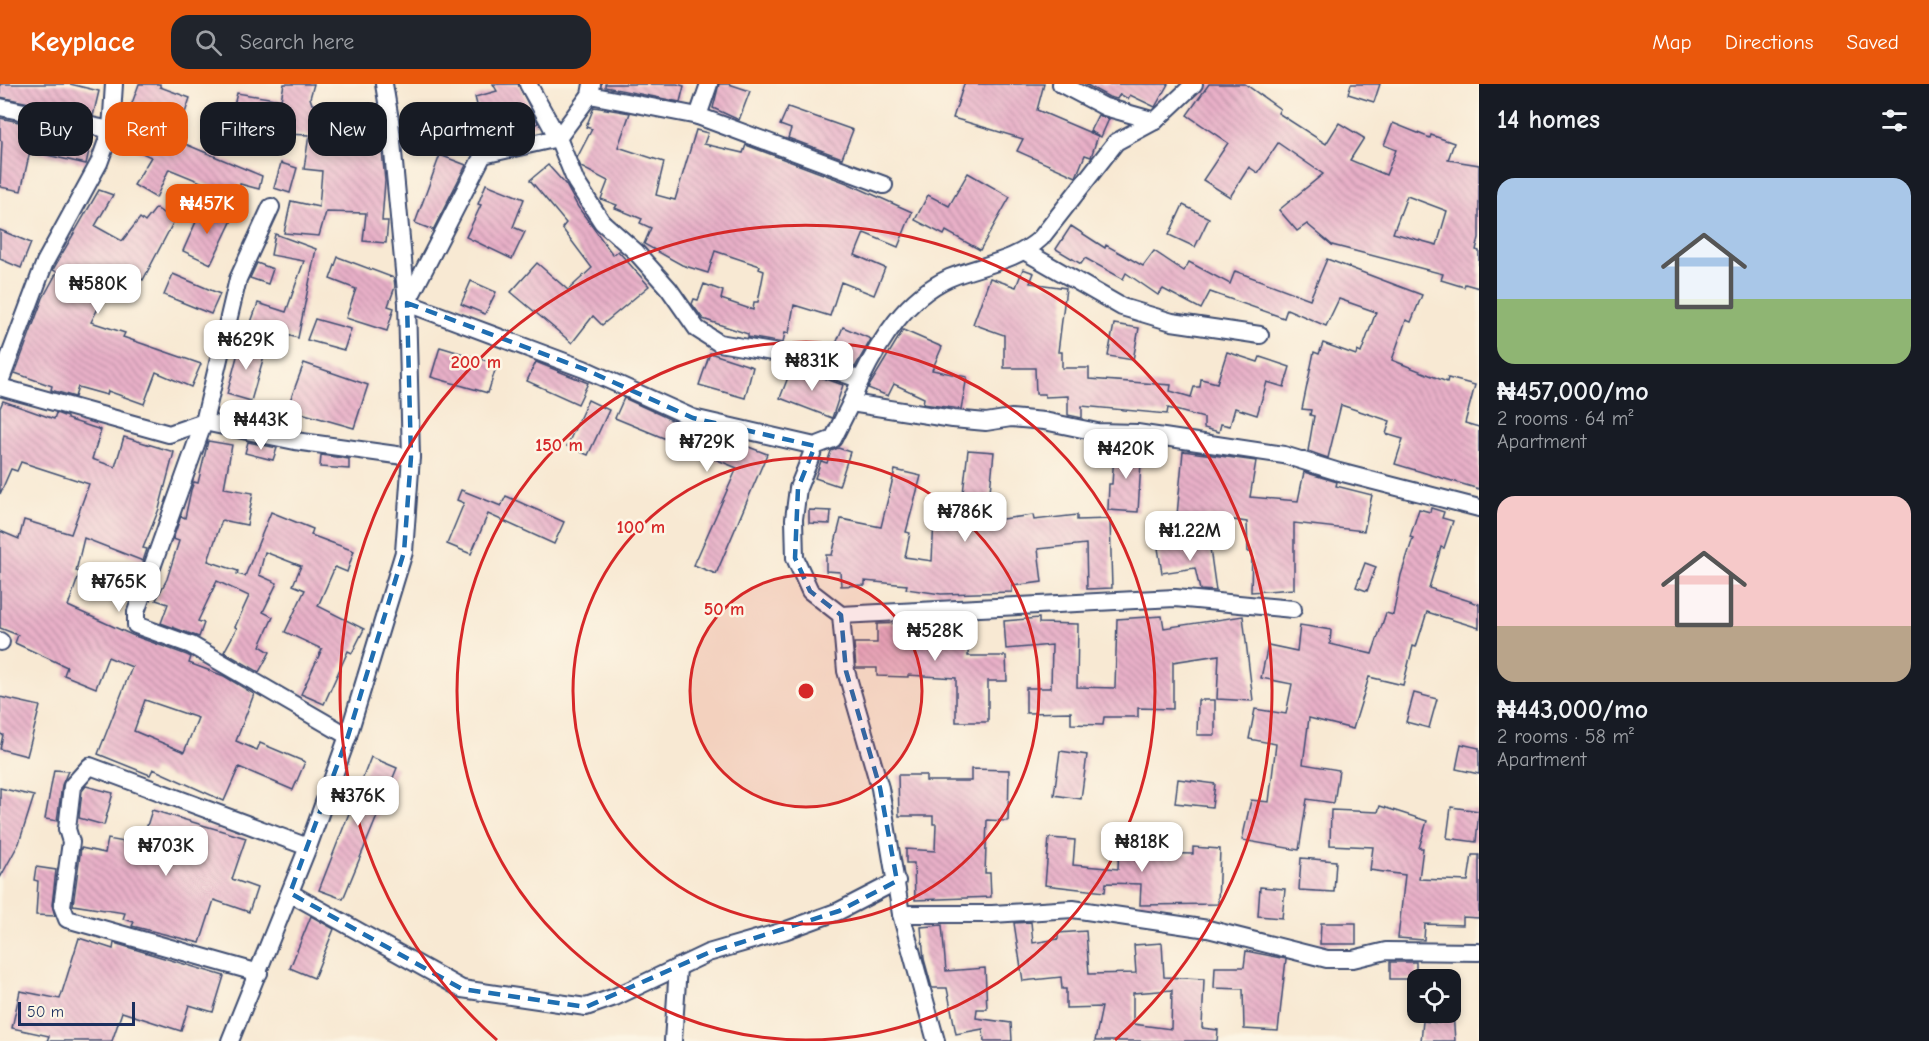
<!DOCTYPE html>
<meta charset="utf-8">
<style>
:root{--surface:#171b24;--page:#20242c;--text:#f1f3f6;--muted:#9ea1a6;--accent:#ea580c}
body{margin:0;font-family:"Comic Neue",sans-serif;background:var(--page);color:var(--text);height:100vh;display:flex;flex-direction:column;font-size:22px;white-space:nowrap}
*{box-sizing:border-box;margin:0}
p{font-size:20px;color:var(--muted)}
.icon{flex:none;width:33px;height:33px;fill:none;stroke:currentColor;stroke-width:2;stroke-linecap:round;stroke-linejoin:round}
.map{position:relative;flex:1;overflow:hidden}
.sheet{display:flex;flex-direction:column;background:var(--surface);width:450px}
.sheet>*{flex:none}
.hud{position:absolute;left:18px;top:18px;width:570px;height:54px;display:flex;gap:12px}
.tools{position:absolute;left:1407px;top:885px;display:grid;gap:12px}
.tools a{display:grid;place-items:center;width:54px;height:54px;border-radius:12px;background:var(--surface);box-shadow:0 3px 9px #0003;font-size:30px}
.scale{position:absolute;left:18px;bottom:15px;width:117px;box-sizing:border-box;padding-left:6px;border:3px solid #1b2f5e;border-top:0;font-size:16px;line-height:21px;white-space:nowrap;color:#1b2f5e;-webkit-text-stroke:4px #fcf5e5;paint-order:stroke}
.price{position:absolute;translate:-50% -51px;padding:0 14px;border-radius:12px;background:#fff;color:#222;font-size:20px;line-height:39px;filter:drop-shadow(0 2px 3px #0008)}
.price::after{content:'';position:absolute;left:50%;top:36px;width:18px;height:14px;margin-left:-9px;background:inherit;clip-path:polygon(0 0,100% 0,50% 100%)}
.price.active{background:var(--accent);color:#fff}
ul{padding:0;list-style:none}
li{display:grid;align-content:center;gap:12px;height:318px;padding:0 18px}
li span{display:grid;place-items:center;height:186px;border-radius:18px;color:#555}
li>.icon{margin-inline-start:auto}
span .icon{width:108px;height:108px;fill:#fffc;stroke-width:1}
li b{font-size:26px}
h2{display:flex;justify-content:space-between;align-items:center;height:72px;padding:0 18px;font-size:26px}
.chip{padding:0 21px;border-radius:18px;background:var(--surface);box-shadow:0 3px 9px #0003;font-size:21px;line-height:54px}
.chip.active{background:var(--accent);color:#fff}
header{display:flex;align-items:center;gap:36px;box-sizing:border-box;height:84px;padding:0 30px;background:var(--accent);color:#fff}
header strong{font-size:28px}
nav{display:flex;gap:33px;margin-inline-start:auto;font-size:21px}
.search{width:420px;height:54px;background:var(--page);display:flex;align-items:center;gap:15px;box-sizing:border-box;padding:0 21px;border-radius:18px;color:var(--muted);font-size:22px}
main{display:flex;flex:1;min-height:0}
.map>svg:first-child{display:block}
.building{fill:url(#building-back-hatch);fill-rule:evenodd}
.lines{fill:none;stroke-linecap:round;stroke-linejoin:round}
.minor-casing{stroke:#3c4b70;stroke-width:20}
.minor{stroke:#fff;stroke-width:16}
.marked{fill:none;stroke:#1f6fb2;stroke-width:4.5;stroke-dasharray:12 8;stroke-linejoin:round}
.ring{fill:none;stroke:#d62828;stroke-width:3}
.centre{fill:#d62828;stroke:#fcf5e5;stroke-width:3}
.ring-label{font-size:18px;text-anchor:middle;font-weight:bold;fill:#d62828;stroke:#fcf5e5;stroke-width:5;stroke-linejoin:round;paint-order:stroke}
</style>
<header>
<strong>Keyplace</strong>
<div class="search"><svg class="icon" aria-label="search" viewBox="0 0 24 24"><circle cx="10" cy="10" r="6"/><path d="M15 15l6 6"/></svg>Search here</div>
<nav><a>Map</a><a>Directions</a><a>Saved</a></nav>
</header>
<main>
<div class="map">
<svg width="1479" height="957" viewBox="0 0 1479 957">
<defs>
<pattern id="building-back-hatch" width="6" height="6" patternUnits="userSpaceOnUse" patternTransform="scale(1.5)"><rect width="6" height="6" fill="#e9b0c8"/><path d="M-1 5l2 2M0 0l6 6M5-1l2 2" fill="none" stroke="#bc90a6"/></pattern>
</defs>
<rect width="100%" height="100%" fill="#fcf5e5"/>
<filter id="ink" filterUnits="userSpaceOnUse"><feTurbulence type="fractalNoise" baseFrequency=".0167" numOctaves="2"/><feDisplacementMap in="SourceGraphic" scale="12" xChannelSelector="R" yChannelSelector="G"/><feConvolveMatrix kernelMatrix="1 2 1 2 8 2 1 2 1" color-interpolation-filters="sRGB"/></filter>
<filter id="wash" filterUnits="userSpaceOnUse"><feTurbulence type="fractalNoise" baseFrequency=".008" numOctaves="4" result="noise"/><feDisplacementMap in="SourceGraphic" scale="24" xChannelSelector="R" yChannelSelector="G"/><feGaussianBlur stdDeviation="1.35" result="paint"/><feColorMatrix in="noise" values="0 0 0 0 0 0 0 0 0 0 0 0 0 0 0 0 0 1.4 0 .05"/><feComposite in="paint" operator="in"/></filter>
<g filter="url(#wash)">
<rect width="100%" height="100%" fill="#f8e9d3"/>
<g id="blocks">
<g class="building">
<polygon points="0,0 70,0 99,7 93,32 0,13"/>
<polygon points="139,0 160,0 160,3 190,14 180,44 156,39 154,47 262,92 259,105 240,100 235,112 169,85 156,114 134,101 151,73 131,64 148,28 131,22"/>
<polygon points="284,0 314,0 310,14 312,20 360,25 358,49 380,46 385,97 382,137 388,137 386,159 363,157 366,129 326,128 319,152 284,149 291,117 319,123 322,87 304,85 309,51 255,49 252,60 226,54 237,9 281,16"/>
<polygon points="493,0 518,0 538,39 519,49 518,46 466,59 416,57 415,32 450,31 450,39 481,37 475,13 497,7"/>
<polygon points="605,0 677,0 684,2 680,18 605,3"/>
<polygon points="719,0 729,0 750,7 739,36 713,24"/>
<polygon points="964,0 1044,0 1037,26 1098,52 1091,73 1085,71 1076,93 1017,67 1023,55 953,34"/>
<polygon points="1085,0 1168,0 1155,23 1130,11 1128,15 1120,10 1117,15 1109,13"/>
<path d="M1209 0H1245L1280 25 1278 29 1326 60 1339 39 1364 54 1350 76 1386 91 1396 66 1384 61 1393 39 1430 54 1431 51 1454 59 1448 76 1479 81V154L1476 166 1479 167V204L1465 200 1464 203 1441 196 1443 190 1332 161 1307 140 1297 147 1279 126 1323 90 1278 59 1258 89 1249 83 1230 113 1203 96 1228 59 1187 31ZM1407 112 1447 127 1437 161 1393 149Z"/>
<polygon points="1351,0 1380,0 1374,18 1348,10"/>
<polygon points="594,23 630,29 618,63 664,78 656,111 675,116 696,46 708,49 704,60 743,69 746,61 847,99 912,128 898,163 864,149 855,171 885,184 874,211 841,198 830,232 794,221 789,249 785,248 783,259 748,253 748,250 703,235 692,220 694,215 698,216 704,200 723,207 721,215 753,226 754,218 758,218 764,187 759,185 760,182 715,167 708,189 682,181 644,160 651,144 640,139 642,135 615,124 617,121 601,115 608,97 581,83 577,74 592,45 586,43"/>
<polygon points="788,23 853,46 842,74 788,54 791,45 780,41"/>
<polygon points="1098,31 1109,35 1101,53 1090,47"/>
<polygon points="0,34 52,45 51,49 91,58 86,80 30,67 21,107 0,103 2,57 0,56"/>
<polygon points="440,71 466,81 433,146 415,139"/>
<polygon points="281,79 297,84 290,109 274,104"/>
<polygon points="548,81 566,101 578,123 613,171 618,167 649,202 602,241 593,232 572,259 511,208 537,179 568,206 592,184 562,144 566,139 530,96"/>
<polygon points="968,89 1010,113 980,166 946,147 944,151 915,136 928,111 949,122"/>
<polygon points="486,100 524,115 513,143 525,148 512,175 466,153 481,121 478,120"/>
<polygon points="99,106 113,111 95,142 122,157 140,134 145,138 156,124 174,137 143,196 124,185 106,214 104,213 91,238 125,249 123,253 201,280 191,303 156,288 144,320 108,307 107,311 78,303 75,313 51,306 52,302 15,289 43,214 57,188 53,186 55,182"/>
<polygon points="1183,121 1209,134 1195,163 1169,151"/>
<polygon points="203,122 232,136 211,180 183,167"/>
<polygon points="1071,142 1105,164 1106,161 1143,182 1154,167 1184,187 1189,178 1230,200 1235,187 1310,215 1327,175 1422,211 1411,238 1406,236 1392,276 1447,298 1448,294 1475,301 1465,339 1479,343 1479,405 1395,380 1403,355 1386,350 1390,337 1341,321 1328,374 1308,367 1314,332 1310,331 1311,326 1302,325 1314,268 1319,270 1323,259 1356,271 1357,267 1361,269 1376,228 1339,215 1326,242 1287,225 1284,234 1210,208 1201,225 1163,205 1158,211 1126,189 1123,195 1085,174 1081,180 1056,165"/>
<polygon points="0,146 31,159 21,184 0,175"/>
<polygon points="275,150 316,165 298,254 250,241 258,219 286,228 304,177 271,171"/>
<polygon points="338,173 394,194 395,203 388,222 394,224 387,247 346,234 356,205 330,195"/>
<polygon points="257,179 273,185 268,200 250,194"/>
<polygon points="1023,185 1034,189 1030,199 1066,204 1058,268 1062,268 1062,284 1089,284 1089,295 1171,301 1170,307 1191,313 1194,303 1200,303 1201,295 1217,299 1227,268 1258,278 1260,273 1290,283 1284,303 1267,298 1257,331 1235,324 1230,342 1221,340 1219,348 1204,344 1204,334 1168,324 1167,330 1082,322 1082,334 1068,331 1068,312 1045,313 1045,310 1036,310 1035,284 1004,284 1004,251 973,240 990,194 1016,203"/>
<polygon points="173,190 220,210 211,230 164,211"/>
<polygon points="471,197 496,208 485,230 461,220"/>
<polygon points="315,235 351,245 344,266 307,256"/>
<polygon points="1114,240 1139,244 1133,276 1108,272"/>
<polygon points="843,243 871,255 855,283 830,274"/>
<polygon points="903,246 942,263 932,286 967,293 961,325 923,320 924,314 894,300 888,312 868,304"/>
<polygon points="245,257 266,265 251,317 227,310 239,265 242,266"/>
<polygon points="440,263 497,280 488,309 431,293"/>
<polygon points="710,269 753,283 745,314 699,301"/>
<polygon points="536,278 588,299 578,320 527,297"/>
<polygon points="304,279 368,301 354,344 287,325"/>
<polygon points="792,283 843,301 832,334 780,314"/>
<polygon points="624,314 689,344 715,350 767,370 716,490 694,481 737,384 615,334"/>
<polygon points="588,316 609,326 588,371 567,362"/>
<path d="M3 317 54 335 56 329 67 333V335L101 346 92 375 115 383 124 353 174 368 159 425 143 464 147 465 143 477 84 454 76 487 80 488 68 522 132 551 187 571 191 573 189 579 224 592 254 610 236 657 257 666 260 659 305 678 293 706 239 683 224 717 153 685 150 691 98 670 132 583 108 573 96 604 64 591 67 583 15 559 18 551 0 544V447L19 455 24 436 71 450 89 400 21 378 17 387 11 385 0 410V324ZM145 616 198 634 184 668 134 647Z"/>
<polygon points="208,357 232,361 224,404 253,409 247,441 222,436 208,477 238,487 237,490 245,492 271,428 313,445 311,451 354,467 347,488 335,483 318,522 364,545 352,569 348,567 324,620 301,610 322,565 285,548 305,506 293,501 301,482 265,468 259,491 277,499 263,528 273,533 260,562 270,568 259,588 224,568 237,544 235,543 249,512 217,497 198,537 204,539 199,553 161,539 168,520 156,516 167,495 179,457 173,455 181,432 185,434 191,406 194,398 198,399"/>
<polygon points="248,358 277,364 273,376 245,369"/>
<polygon points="1117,362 1142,362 1138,428 1108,426 1109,400 1112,400 1114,370 1117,370"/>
<polygon points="838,364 850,368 839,402 815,394 821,377 827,379 831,367"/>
<polygon points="968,366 994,368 987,437 1033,431 1034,436 1077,431 1077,436 1110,435 1112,504 1087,505 1086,460 1038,465 1042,498 1012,502 1012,508 941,510 906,505 907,501 865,497 865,501 841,502 840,488 826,487 826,471 832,471 841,435 881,443 895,386 921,392 906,448 910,449 905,473 932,477 934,435 960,435"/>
<polygon points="1183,367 1256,377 1250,413 1298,417 1304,388 1337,398 1336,402 1372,411 1364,447 1294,439 1294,505 1251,508 1252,468 1248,468 1247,438 1205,432 1206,443 1176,442"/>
<polygon points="321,371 349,375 349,385 320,383"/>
<polygon points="461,406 501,422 506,412 564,438 554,460 488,430 471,470 447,460 464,419 457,416"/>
<polygon points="1431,424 1444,428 1442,434 1453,437 1444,464 1441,463 1429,504 1479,520 1479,544 1427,528 1416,563 1413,562 1403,601 1369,593 1353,645 1309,634 1303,680 1339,686 1334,719 1307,715 1299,766 1242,756 1251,716 1269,718 1276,660 1249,655 1255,625 1286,630 1292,600 1261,594 1268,561 1297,567 1300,541 1331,546 1330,560 1372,570 1386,529 1393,531 1401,491 1413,454 1410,453 1419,425 1430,428"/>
<polygon points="809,426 831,427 830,440 809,439"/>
<polygon points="1209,457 1216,507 1200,506 1195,484 1162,489 1158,464"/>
<polygon points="1365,479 1376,483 1367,507 1356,503"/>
<polygon points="1162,532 1164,544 1243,532 1253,617 1217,615 1219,571 1173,578 1173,625 1138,624 1138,633 1104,633 1103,641 1071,640 1071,628 1026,629 1026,604 1051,604 1052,561 1006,565 1004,537 1039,534 1039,539 1078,540 1077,603 1115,604 1117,535"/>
<polygon points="940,538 940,540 969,540 968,572 1006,572 1007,597 988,597 988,638 956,638 956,594 908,591 908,593 877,592 877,584 856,584 854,559 877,559 877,540"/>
<polygon points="1414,609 1437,615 1429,644 1406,638"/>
<polygon points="0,613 40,622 27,672 0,665 3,651 0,650"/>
<polygon points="1198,616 1215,616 1215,651 1197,651"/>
<polygon points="1461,660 1479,664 1479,690 1456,685"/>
<polygon points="1060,667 1087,671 1081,715 1054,711"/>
<polygon points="371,673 397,684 343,815 319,806"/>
<polygon points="971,685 1009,686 1008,737 987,736 985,789 990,789 991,813 915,816 914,779 906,779 906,765 935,767 936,740 933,740 933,732 899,732 898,691 926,691 926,697 971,697"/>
<polygon points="54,686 68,687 62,701 57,737 45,735"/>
<polygon points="1178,695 1215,700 1212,723 1175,719"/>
<polygon points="86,702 113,709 104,741 79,734 82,707"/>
<polygon points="0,704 34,712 19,759 0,794"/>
<polygon points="1380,722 1427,737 1419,764 1423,764 1419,795 1468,797 1472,771 1479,771 1479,834 1463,833 1463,841 1425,840 1424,856 1398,854 1405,791 1370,786 1373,763 1330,761 1331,726 1378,728"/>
<polygon points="1451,723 1479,727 1476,758 1447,754"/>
<polygon points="152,726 246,754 232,795 257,804 249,828 214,816 200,859 132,842 134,838 123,835 125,829 73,821 81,764 105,769 108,755 141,761"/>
<polygon points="1049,754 1075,756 1073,781 1118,785 1119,759 1150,761 1149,769 1193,770 1193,763 1220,765 1218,820 1140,821 1141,800 1106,799 1105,808 1045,801"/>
<polygon points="1301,774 1336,777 1334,808 1299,806"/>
<polygon points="36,783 56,786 52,821 55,832 36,831 38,797 34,796"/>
<polygon points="1260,803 1285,805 1282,834 1258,832"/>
<polygon points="311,832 334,845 314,894 290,884"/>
<path d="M1031 838 1033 859 1058 855V849L1086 847 1089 890 1136 889 1134 861 1162 859 1164 893 1204 895 1202 944 1218 946 1217 957H1095L1102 923 1066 924V905H1062L1061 893 1023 897 1014 839ZM1172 906 1171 945 1133 940V909Z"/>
<polygon points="1321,839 1356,839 1356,860 1320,860"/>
<polygon points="942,841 946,887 985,884 987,925 977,925 976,934 1011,939 1012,957 984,957 983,945 956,950 947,904 932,904 924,875 921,843"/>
<polygon points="79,854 113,865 114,859 224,892 213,928 189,921 181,947 122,928 112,957 47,957 49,952 12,944 20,907 60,915"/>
<polygon points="1246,867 1286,875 1278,947 1244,945 1243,905 1214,904 1215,883 1244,883"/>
<rect x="1390" y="878" width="26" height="17"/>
<polygon points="1438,928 1453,928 1455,957 1421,957 1423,937 1439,939"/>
</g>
</g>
</g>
<g filter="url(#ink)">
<use href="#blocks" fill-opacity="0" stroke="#3c4b70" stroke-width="1.5"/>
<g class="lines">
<defs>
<g id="minor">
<polyline points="528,0 558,54 576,98 602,138 636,168 669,205 697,245 719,259 790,271 853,293 860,297 851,319 953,335 986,338 1011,334 1044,337 1097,348 1137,349 1284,371 1339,388 1479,424"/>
<polyline points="592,0 590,11 558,54 483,71 407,219 584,285 693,334 815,362"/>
<polyline points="1061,0 1105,23 1155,37"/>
<polyline points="590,11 698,32 884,101"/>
<polyline points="0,23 111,46"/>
<polyline points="698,32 709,0"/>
<polyline points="271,123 238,195 204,338 136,528 136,541 191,561 348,652"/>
<polyline points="1026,168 1122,223 1172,238 1260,251"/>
<path d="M860 297C880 256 906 214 949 194 980 181 1015 178 1041 154L1116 58 1155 37 1194 0"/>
<polyline points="0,298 45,178 99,79 111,46 114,0"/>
<polyline points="0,303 169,350 204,338 295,357 411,373"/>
<polyline points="851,319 833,355 815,362 798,404 794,435 795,474 810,507 841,531 846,587 880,704 901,830 936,957"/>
<polyline points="841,531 1175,514 1293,525"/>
<polyline points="0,557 1,558"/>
<polyline points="290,809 462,905 586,923 615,913 708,869 784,847 839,827 897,797"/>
<polyline points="901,830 992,830 1073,825 1208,845 1327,875 1353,875 1386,867 1479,868"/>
<polyline points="259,889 67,835 62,822 71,758 67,745 72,702 90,682 308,763"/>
<polyline points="230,957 308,763 348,652 404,468 411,373 407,219 390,36 384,0"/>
<polyline points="673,957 678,883"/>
</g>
</defs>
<use href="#minor" class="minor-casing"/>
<use href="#minor" class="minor"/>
</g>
</g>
<path class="marked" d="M407 219 584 285 693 334 815 362 798 404 795 474 810 507 841 531 846 587 880 704 897 797 839 827 708 869 586 923 462 905 290 809 348 652 404 468 411 373Z"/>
<circle cx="806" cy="607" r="116" fill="#d62828" fill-opacity=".12"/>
<g class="ring">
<circle cx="806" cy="607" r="116"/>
<circle cx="806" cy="607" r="233"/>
<circle cx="806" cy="607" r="349"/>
<path d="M497 956A466 466 0 1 1 1115 956"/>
</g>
<circle cx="806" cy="607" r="9" class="centre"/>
<g class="ring-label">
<text x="476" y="284">200 m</text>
<text x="559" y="367">150 m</text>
<text x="641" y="449">100 m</text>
<text x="724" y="531">50 m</text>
</g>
</svg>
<div class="tools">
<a><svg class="icon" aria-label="locate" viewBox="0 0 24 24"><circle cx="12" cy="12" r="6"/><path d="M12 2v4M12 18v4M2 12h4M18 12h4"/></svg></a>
</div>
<div class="scale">50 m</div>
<b class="price active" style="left:207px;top:151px">₦457K</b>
<b class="price" style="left:98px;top:231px">₦580K</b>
<b class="price" style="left:246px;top:287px">₦629K</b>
<b class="price" style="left:812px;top:308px">₦831K</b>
<b class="price" style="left:261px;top:367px">₦443K</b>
<b class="price" style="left:707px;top:389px">₦729K</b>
<b class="price" style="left:1126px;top:396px">₦420K</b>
<b class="price" style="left:965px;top:459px">₦786K</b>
<b class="price" style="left:1190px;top:478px">₦1.22M</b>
<b class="price" style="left:119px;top:529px">₦765K</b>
<b class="price" style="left:935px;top:578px">₦528K</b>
<b class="price" style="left:358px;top:743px">₦376K</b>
<b class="price" style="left:1142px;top:789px">₦818K</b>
<b class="price" style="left:166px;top:793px">₦703K</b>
<div class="hud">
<a class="chip">Buy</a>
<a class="chip active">Rent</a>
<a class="chip">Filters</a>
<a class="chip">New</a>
<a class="chip">Apartment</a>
</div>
</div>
<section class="sheet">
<h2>14 homes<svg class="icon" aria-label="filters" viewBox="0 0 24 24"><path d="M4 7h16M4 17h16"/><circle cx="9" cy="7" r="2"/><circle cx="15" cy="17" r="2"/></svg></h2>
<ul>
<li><span style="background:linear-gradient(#a9c7e8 65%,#8fb573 0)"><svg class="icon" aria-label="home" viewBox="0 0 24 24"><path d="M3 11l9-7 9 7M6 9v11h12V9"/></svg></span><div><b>₦457,000/mo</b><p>2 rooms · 64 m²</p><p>Apartment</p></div></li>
<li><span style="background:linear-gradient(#f6c9c9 70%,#b9a48a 0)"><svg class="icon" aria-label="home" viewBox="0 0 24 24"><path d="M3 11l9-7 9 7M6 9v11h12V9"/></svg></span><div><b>₦443,000/mo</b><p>2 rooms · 58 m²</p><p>Apartment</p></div></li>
</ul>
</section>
</main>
